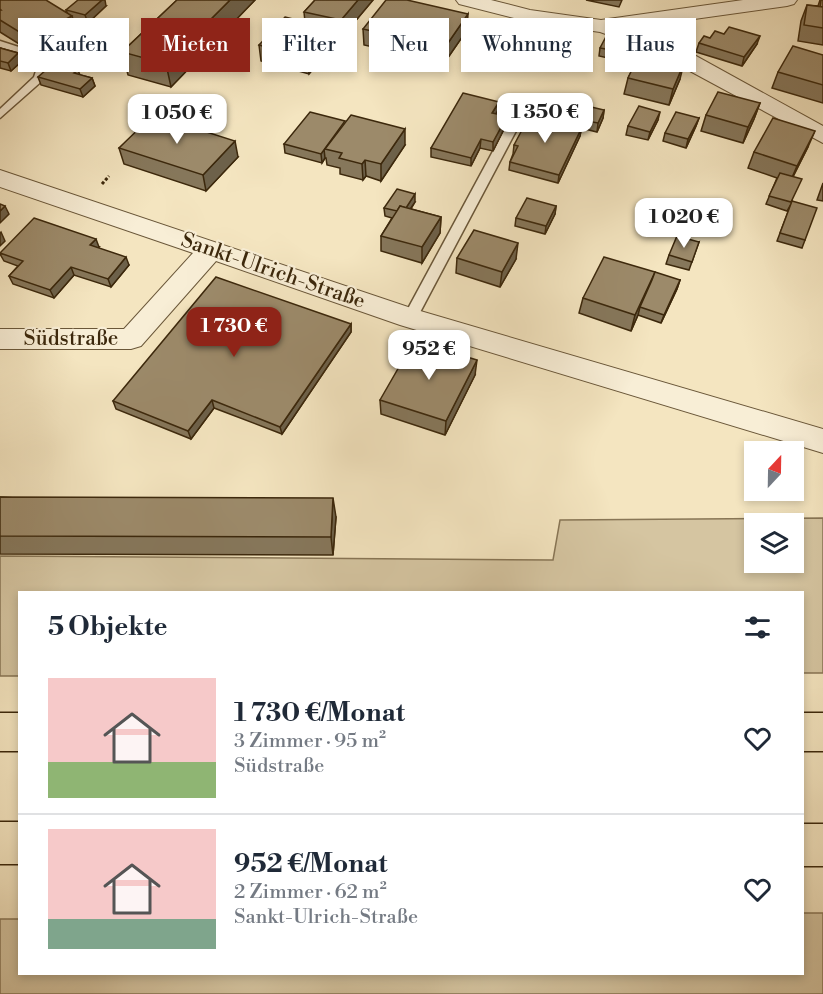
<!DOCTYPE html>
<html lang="de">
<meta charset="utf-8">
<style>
:root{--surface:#fff;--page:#f2f2f3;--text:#1f2937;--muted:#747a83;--line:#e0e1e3;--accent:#8f2418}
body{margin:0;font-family:"Libre Bodoni",serif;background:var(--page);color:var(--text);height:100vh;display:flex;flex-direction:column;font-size:22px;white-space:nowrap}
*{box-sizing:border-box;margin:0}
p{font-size:20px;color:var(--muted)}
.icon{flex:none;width:33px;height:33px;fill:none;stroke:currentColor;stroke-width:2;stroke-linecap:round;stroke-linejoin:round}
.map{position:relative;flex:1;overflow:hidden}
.sheet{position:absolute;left:18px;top:591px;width:786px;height:384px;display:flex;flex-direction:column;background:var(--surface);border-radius:0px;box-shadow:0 3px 9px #0003}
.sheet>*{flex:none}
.top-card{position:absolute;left:18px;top:18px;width:788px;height:54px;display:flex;gap:12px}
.needle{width:39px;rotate:22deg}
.controls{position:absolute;left:744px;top:441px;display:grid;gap:12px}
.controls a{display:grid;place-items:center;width:60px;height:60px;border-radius:0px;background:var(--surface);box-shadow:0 3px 9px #0003;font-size:30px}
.price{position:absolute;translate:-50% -51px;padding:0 14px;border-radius:12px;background:#fff;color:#222;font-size:20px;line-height:39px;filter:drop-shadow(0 2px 3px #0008)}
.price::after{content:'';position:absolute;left:50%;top:36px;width:18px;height:14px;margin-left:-9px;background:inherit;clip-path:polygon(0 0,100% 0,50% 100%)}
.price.selected{background:var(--accent);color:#fff}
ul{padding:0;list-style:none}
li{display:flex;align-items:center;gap:18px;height:150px;padding:0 30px}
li+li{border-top:2px solid var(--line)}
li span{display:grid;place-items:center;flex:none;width:168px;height:120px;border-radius:0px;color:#555}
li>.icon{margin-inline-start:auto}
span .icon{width:72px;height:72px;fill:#fffc;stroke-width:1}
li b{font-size:26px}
h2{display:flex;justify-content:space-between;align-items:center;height:72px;padding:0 30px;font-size:26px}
.pill{padding:0 21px;border-radius:0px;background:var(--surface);box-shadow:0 3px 9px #0003;font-size:21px;line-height:54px}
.pill.selected{background:var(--accent);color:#fff}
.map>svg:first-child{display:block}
.green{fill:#d5c5a1;stroke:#887656;stroke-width:1.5;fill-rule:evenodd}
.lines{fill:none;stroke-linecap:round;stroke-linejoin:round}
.service-casing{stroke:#6a5739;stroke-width:3}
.minor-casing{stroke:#6a5739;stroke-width:2}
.motorway-casing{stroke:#3c280c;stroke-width:3}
.path{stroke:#3c280c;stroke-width:3;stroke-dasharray:3 2;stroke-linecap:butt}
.service{fill:#f8eed6;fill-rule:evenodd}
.minor{fill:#f8eed6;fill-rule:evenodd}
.motorway{fill:#f4e5c0;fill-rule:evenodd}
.wall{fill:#86775b;stroke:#3c280c;stroke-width:1.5}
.shaded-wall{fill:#6d614a;stroke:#3c280c;stroke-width:1.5}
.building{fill:#9c8a6a;stroke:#3c280c;stroke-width:1.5}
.labels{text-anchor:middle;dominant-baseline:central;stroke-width:4.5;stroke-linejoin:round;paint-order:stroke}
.street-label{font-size:21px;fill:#3c280c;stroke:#f8eed6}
</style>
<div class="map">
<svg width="823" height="994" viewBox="0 0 823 994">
<rect width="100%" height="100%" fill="#f4e5c0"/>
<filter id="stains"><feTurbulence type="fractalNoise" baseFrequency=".00333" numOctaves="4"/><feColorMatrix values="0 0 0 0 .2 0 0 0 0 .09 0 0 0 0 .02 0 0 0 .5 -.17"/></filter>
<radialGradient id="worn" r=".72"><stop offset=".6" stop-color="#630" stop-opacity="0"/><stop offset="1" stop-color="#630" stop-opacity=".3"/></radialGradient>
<g class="green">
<path d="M823 518V673H803L802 592H20L19 676H0V556L553 560 560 520ZM754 524H794V562H754Z"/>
<polygon points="803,913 823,913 823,994 0,994 0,919 19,919 20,974 802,974"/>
</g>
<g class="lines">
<defs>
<g id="service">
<polygon points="0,41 28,50 47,67 43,80 0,118 0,109 34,77 37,68 20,54 0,47"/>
<polygon points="511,126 517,129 417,318 415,321 405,321 403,318 505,129"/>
</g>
<g id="minor">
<polygon points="456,0 491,0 530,10 601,20 743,0 797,0 794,4 787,6 630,28 667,40 823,126 823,143 651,50 600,32 530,22 459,4"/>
<polygon points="0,170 417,310 823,429 823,453 400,325 216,261 141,346 131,349 0,349 0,329 124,329 193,253 0,187"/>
</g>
<g id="motorway">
<rect x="0" y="713" width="20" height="38"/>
<rect x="802" y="713" width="21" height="38"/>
<rect x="0" y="822" width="20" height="42"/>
<rect x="802" y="824" width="21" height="42"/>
</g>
</defs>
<use href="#service" class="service-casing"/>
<use href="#minor" class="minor-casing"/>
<use href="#motorway" class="motorway-casing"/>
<polyline class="path" points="102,184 109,176"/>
<use href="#service" class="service"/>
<use href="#minor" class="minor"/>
<use href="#motorway" class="motorway"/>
</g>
<g class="wall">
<polygon points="0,0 67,12 66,10 106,6 88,23 74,20 77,32 35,54 0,32"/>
<polygon points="177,0 255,0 171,87 128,75 122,52"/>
<polygon points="315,0 373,0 342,37 332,34 333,45 309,74 261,61 259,45 305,22 304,12"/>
<polygon points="586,0 622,0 619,7"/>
<polygon points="820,0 823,0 823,45 798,41 801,21 807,5 818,6"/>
<polygon points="363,29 467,30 447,59 403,48 399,53 364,45"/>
<polygon points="710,38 757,44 742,66 696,52 699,43"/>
<polygon points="642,47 638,57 680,79 669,105 624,94 628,78 635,64 599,56 600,48"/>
<polygon points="0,48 18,53 22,61 11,71 0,68"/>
<polygon points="823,55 823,103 772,88 778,72"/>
<polygon points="78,70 80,75 92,78 95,86 83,97 41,85 38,77"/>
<polygon points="760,103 754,119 743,143 701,131 706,115"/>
<polygon points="498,110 496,114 506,125 493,151 480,148 471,166 431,157 431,148"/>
<polygon points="604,110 603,118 597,132 581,128 580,136 558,183 509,170 510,162 513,154 514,145 580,127 581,120"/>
<polygon points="699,118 696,126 686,148 663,141 665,133"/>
<polygon points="658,120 648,140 626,135 628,126"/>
<polygon points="284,144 405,145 381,181 366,176 363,180 340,174 340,168 327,165 326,158 325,158 322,163 285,153"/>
<polygon points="808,147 793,177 792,201 805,240 802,248 777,241 791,204 787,211 766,204 777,178 748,168 754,152"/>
<polygon points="119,148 238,157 206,191 124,164"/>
<polygon points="823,183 823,201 817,200"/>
<polygon points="415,202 411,209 441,217 440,233 422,263 381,251 381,236 392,218 385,216 384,208"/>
<polygon points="556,206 555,214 545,234 515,226 516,218"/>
<polygon points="699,242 689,270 666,264 669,255"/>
<polygon points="99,247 98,248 129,265 111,287 74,275 54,298 13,284 9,276 18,266 4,261 0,254"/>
<polygon points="457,258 516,259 500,287 456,273"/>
<polygon points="680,280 677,289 661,323 638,315 631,331 579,313 583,298"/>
<polygon points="351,324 351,332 282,434 214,408 191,439 116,409 113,401"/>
<polygon points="475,375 445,435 381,414 380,400"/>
<polygon points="0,497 336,517 333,555 0,554"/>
</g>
<g class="shaded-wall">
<polygon points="102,0 105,0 106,6 88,23 85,15"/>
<polygon points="230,0 255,0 171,87 166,64"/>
<polygon points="358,0 373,0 342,37 341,20"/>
<polygon points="468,14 467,30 447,59 448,43"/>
<polygon points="72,16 77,32 35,54 29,38"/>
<polygon points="332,29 333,45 309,74 307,57"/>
<polygon points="403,32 403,48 399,53 399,37"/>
<polygon points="760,36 757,44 742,66 744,57"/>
<polygon points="644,38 642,47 635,64 637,55"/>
<polygon points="18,53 22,61 11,71 8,63"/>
<polygon points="684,63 680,79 669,105 673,89"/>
<polygon points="92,78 95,86 83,97 80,89"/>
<polygon points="499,102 498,110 492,121 492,113"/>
<polygon points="760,103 754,119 743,143 748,127"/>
<polygon points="604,110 603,118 597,132 598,123"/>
<polygon points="660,112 658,120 648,140 650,132"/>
<polygon points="507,116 506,125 493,151 493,142"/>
<polygon points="699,118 696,126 686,148 688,139"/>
<polygon points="582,127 580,136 558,183 559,175"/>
<polygon points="405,129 405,145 381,181 381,164"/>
<polygon points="815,131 808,147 790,182 797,166"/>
<polygon points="481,139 480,148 471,166 471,158"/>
<polygon points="235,141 238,157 206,191 203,175"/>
<polygon points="324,149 325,158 322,163 321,154"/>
<polygon points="365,160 366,176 363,180 362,164"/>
<polygon points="415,194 415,202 402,221 402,213"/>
<polygon points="5,206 9,214 0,223 0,211"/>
<polygon points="556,206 555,214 545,234 546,226"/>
<polygon points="441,217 440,233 422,263 422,247"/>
<polygon points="1,232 5,241 0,246 0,233"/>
<polygon points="96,239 99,247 93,254 90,245"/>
<polygon points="518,243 516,259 500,287 502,272"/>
<polygon points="126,257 129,265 111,287 108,279"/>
<polygon points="71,267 74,275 54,298 50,290"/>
<polygon points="655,272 650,288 640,307 638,315 631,331 635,315"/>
<polygon points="680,280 677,289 661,323 664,315"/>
<polygon points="351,324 351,332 282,434 280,427"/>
<polygon points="477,360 475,375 445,435 446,421"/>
<polygon points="212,400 214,408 191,439 188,431"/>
<polygon points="333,498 336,517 333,555 331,537"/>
</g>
<g class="building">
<polygon points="0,0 46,0 72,16 29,38 0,20 0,10 1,10 0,9"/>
<polygon points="78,0 102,0 85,15 66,10"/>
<polygon points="177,0 230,0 166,64 122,52"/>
<polygon points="315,0 358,0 341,20 304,12"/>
<polygon points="386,0 407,0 468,14 448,43 403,32 399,37 363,29"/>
<polygon points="821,0 823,0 823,7 820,7"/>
<polygon points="807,5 823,7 823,28 804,25"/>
<polygon points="285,17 332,29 307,57 259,45"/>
<polygon points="729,27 760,36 744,57 699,43 704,36 710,38 715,31 724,34"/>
<polygon points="609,31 644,38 637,55 600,48"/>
<polygon points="793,46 823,55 823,85 778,72"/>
<polygon points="0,48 18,53 8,63 0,61"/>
<polygon points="640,53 684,63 673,89 628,78"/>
<polygon points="54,63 78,70 74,73 92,78 80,89 38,77"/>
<polygon points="718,92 760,103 748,127 706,115"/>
<polygon points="463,93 499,102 492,113 507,116 493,142 481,139 471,158 431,148"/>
<polygon points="587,106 604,110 598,123 581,120"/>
<polygon points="639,106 660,112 650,132 628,126"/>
<polygon points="310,112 345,121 321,154 284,144"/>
<polygon points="676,112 699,118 688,139 665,133"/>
<polygon points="153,115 235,141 203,175 119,148"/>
<polygon points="351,115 405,129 381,164 365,160 362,164 339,158 342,153 325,149"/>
<polygon points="530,115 582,127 559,175 510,162 518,146 514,145"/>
<polygon points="773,118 815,131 797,166 754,152"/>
<polygon points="780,173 802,179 791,202 769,196"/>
<polygon points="397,189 415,194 406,208 400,206 397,211 384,208"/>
<polygon points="527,198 556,206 546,226 516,218"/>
<polygon points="792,201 817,208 805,240 780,233"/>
<polygon points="0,204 5,206 0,211"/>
<polygon points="400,206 441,217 422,247 381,236"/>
<polygon points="34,218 96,239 90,245 126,257 108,279 71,267 50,290 9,276 23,261 0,253"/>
<polygon points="474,230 518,243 502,272 457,258"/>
<polygon points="677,236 699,242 692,262 669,255"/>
<polygon points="604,257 655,272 635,315 583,298"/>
<polygon points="655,272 680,280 664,315 640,307 652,280"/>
<polygon points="216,277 351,324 280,427 212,400 188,431 113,401"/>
<polygon points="414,341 477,360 446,421 380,400"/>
<polygon points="0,497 333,498 331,537 0,536"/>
</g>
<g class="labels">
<g class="street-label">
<text transform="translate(273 271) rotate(19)">Sankt-Ulrich-Straße</text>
<text x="71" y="339">Südstraße</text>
</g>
</g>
<rect width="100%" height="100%" filter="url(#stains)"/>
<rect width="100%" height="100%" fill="url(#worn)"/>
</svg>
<div class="controls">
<a><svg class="needle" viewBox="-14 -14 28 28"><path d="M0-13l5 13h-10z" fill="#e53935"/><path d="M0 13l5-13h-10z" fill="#747a83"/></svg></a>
<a><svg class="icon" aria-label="layers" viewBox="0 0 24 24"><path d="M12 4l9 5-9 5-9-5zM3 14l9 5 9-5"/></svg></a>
</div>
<b class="price" style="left:545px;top:144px">1 350 €</b>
<b class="price" style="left:177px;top:145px">1 050 €</b>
<b class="price" style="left:684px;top:249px">1 020 €</b>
<b class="price selected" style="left:234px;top:358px">1 730 €</b>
<b class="price" style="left:429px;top:381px">952 €</b>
<div class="top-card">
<a class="pill">Kaufen</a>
<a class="pill selected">Mieten</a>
<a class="pill">Filter</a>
<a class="pill">Neu</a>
<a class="pill">Wohnung</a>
<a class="pill">Haus</a>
</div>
<section class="sheet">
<h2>5 Objekte<svg class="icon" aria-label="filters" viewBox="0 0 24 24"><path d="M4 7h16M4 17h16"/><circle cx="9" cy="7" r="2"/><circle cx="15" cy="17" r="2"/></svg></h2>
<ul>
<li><span style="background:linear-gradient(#f6c9c9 70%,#8fb573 0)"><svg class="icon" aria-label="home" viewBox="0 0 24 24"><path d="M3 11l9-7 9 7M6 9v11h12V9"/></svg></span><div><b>1 730 €/Monat</b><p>3 Zimmer · 95 m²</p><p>Südstraße</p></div><svg class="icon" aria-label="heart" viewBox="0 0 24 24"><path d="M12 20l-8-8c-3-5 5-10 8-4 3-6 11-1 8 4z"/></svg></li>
<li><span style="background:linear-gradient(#f6c9c9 75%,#7fa58c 0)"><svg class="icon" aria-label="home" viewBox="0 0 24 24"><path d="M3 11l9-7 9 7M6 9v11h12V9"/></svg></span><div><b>952 €/Monat</b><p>2 Zimmer · 62 m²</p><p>Sankt-Ulrich-Straße</p></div><svg class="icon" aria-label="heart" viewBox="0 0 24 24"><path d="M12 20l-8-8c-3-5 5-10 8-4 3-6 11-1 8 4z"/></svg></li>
</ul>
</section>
</div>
